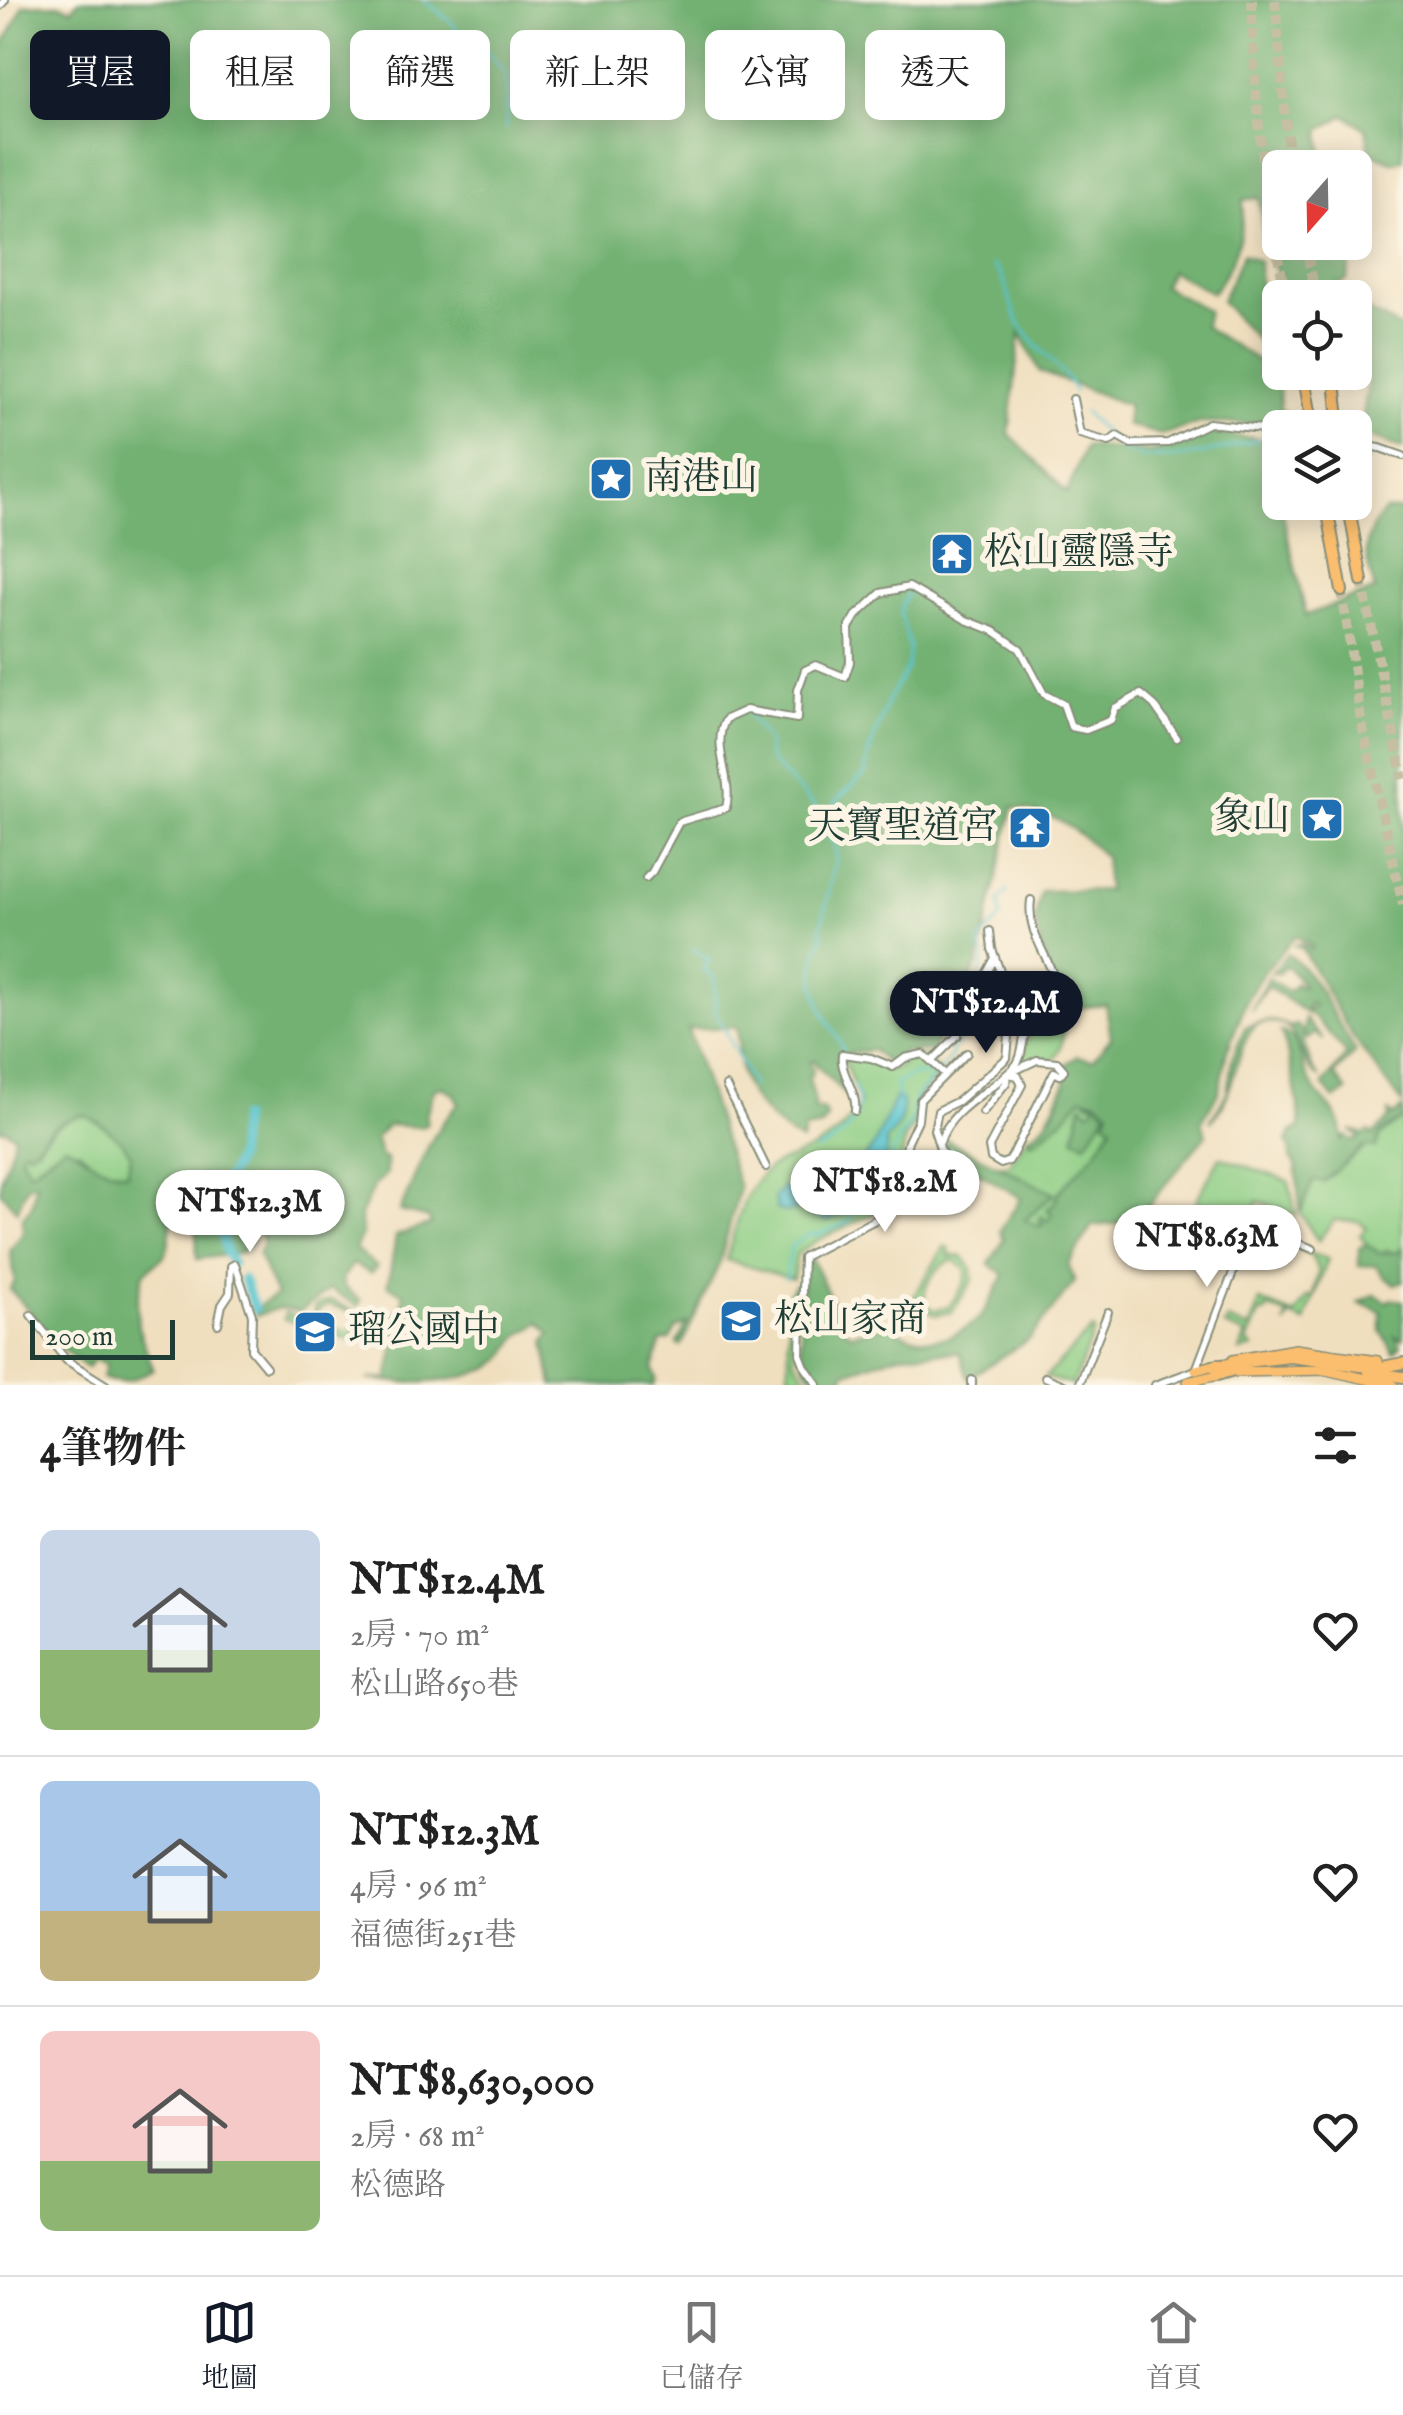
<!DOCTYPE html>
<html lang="zh-TW">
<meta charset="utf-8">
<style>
:root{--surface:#fff;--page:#f2f2f2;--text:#222;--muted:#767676;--line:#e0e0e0;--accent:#111827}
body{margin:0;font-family:"IM FELL English","Noto Serif TC",serif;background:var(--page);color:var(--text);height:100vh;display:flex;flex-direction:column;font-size:38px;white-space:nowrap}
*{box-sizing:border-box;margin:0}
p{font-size:32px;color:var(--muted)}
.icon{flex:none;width:55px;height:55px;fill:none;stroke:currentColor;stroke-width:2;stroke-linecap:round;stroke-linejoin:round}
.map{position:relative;height:1385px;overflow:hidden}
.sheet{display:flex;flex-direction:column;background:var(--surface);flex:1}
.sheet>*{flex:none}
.hud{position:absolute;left:30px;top:30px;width:1345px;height:90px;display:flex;gap:20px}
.needle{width:65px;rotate:200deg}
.fabs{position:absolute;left:1262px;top:150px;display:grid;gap:20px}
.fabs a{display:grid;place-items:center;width:110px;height:110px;border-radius:15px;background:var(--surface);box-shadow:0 5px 25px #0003;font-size:50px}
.scale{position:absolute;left:30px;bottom:25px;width:145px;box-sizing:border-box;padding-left:10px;border:5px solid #1f3d34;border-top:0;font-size:28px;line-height:35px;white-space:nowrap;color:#1f3d34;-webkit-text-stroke:8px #fcf5e5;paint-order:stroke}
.price{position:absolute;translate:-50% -85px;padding:0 22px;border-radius:35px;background:#fff;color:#222;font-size:32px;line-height:65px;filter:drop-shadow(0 2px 5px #0008)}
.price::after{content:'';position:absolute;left:50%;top:60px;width:30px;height:22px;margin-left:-15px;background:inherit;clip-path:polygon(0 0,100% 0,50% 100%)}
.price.selected{background:var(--accent);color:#fff}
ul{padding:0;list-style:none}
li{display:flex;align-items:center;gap:30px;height:250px;padding:0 40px}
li+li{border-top:2px solid var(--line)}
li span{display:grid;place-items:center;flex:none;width:280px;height:200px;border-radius:15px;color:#555}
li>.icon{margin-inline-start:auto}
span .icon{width:120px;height:120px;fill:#fffc;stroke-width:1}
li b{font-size:42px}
h2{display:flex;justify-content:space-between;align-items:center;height:120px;padding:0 40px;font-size:42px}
.tag{padding:0 35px;border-radius:15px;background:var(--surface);box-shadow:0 5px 25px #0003;font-size:35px;line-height:90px}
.tag.selected{background:var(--accent);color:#fff}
.dock{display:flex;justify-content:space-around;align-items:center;height:140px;border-top:2px solid var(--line);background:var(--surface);font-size:28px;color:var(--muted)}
.dock a{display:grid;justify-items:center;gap:5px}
.dock .selected{color:var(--accent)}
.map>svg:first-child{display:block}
.green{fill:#8ece85;stroke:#56865c;stroke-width:2.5;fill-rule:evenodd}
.forest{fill:#72b172;stroke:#487753;stroke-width:2.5;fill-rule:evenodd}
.water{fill:#59c5d0;stroke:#3c8182;stroke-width:2.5}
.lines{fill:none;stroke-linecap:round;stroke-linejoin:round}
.stream{stroke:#59c5d0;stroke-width:2.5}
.river{stroke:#59c5d0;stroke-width:9}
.highway-tunnel{stroke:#c6bfa3;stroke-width:10;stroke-dasharray:10 5;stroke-linecap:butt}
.minor-casing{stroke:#888e7a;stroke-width:10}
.major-casing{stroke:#888e7a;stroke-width:12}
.highway-casing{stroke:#888e7a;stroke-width:14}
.minor{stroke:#fff;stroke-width:6}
.major{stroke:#fabe6e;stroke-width:9}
.highway{stroke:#fabe6e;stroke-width:10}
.labels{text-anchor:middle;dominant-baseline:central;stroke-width:10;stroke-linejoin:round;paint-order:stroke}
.poi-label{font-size:38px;fill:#1f3d34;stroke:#fcf5e5;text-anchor:start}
</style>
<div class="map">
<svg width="1403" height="1385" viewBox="0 0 1403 1385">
<rect width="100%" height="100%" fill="#fcf5e5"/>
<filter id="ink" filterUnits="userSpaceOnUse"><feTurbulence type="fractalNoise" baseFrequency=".01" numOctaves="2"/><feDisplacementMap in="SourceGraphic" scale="20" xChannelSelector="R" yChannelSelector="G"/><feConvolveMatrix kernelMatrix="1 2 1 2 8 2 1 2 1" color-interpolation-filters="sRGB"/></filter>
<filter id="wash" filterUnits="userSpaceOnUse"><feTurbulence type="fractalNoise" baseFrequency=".0048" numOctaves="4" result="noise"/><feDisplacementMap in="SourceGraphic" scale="40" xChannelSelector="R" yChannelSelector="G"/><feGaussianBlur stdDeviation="2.25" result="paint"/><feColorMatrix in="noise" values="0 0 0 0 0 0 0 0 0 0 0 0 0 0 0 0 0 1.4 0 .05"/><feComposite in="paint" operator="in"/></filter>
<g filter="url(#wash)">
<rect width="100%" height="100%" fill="#f0dfbf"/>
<g class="green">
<path d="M1067 1017 1061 1046 1055 1059 1022 1061C1029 1028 1032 1022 1067 1017Z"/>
<path d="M863 1057 888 1069H896L907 1059 925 1057 941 1074 918 1099 914 1126 905 1139 900 1171 909 1196 818 1240 797 1254 793 1279 726 1260C736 1229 741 1191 768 1169 775 1163 787 1160 796 1156 823 1145 848 1130 860 1103L843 1058Z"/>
<polygon points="1069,1076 1119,1110 1109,1134 1096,1152 1057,1194 1050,1219 1038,1226 1024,1221 1054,1194 999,1165 1009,1165 1027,1137 1043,1129"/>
<path d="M82 1115C100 1120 122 1139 131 1155L127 1173 95 1165 79 1150 51 1155 30 1172 21 1156 22 1148H37C49 1129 60 1121 82 1115Z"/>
<polygon points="1403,1118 1402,1253 1395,1254 1386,1249 1377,1256 1360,1235 1367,1228 1358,1221 1334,1220 1318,1241 1300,1213 1313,1180 1329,1176"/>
<polygon points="1220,1157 1289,1181 1296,1216 1258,1201 1250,1221 1237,1218 1234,1221 1194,1203 1198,1204 1197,1199"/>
<path d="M945 1246 950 1249 948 1255 963 1257 972 1269 973 1280 952 1312 935 1315 921 1307 919 1301 915 1306 910 1303ZM953 1260 966 1270V1281L949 1307 935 1310 925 1304C921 1287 937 1264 953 1260Z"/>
<polygon points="1301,1251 1328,1259 1305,1322 1290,1316 1285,1325 1288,1315 1267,1308 1265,1313 1260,1312 1247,1342 1253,1348 1240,1351 1246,1335 1225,1326 1228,1320 1249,1329 1260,1301 1295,1315 1307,1297 1312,1298 1319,1271 1311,1256"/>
<polygon points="795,1285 795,1360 812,1385 795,1385 789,1373 788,1294"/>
<path d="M331 1300 360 1314V1327L351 1340 284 1319 285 1313 312 1322 315 1306ZM329 1305 352 1312 356 1322 353 1329 346 1332 320 1323 317 1311Z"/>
<polygon points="1092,1329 1094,1331 1073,1385 1045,1377"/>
</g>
<g class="forest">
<path d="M78 0H1403V160L1393 162 1370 152 1366 129 1345 115 1320 130 1324 167 1280 168V242L1350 243 1351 260 1347 280 1312 297H1294C1268 268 1263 236 1259 198L1243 200C1245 233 1233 267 1212 293L1171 271 1163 286 1208 311 1204 326C1230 346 1257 355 1279 379L1280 409 1286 413 1282 424 1200 423 1161 435 1126 425 1128 405 1040 372 1020 333 1009 434 1067 493 1085 446 1153 452 1202 432 1280 441V502L1306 615 1375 590C1365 555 1359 541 1384 511L1403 510V1104L1352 1036 1302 949 1295 945 1302 944 1310 949 1312 946 1295 936 1262 974 1247 999 1226 1054 1219 1091 1202 1121 1206 1135 1135 1222 1092 1226 1068 1265 1075 1282 1029 1339 968 1378 960 1352 900 1354 844 1373V1380L853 1385H821L806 1367 801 1354 802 1262 810 1255 832 1302 834 1320 851 1334 888 1325C918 1344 945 1345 975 1322 987 1312 996 1289 1004 1275L989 1264 1004 1240 1000 1231 1021 1198 948 1154 944 1147 947 1140 1054 1194 1025 1220 1038 1226 1043 1225 1039 1219 1042 1216 1047 1221 1050 1219 1051 1212 1047 1210 1056 1201 1057 1194 1096 1152 1112 1126 1105 1120 1109 1110 1098 1101 1082 1097 1062 1120 1033 1143 1027 1137C1047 1130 1072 1088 1065 1065L1077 1056 1092 1060 1111 1038 1106 1005 1057 1010 1035 919 1041 891 1107 890 1104 856C1069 824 1060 816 1013 807L978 963 953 1017 931 1051 904 1052 888 1064 872 1050 839 1055 842 1079 851 1100 816 1065 815 1060 810 1061 813 1073 809 1075C809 1088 817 1096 814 1109L823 1110 827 1118 821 1127 804 1130 802 1141C781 1133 748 1099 742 1076 738 1061 739 1043 737 1027L688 1029 739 1188 720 1262 681 1346 677 1344 687 1323 676 1329 670 1340 661 1341 652 1369 656 1378 653 1385H553L545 1342 551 1334 540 1322C533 1328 528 1330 520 1335 512 1341 510 1352 503 1359 467 1385 412 1385 368 1379H388L397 1337 395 1329 387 1332 389 1313H399L404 1294 388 1285 396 1236 431 1224 429 1218 400 1211C417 1173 429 1133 459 1103L452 1092 441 1087 434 1090 426 1115 427 1124 421 1127 388 1125 375 1138 381 1157 386 1159V1174L374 1186 360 1215 362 1235 355 1249 377 1267 371 1273 353 1264 342 1279 344 1287 361 1300 358 1306 330 1289 300 1312 279 1308 256 1316 261 1304 276 1295 258 1255 263 1244 255 1214 274 1218 269 1194 251 1190 245 1193 241 1209 251 1223 253 1240 241 1253 197 1259 195 1196 186 1187 176 1190 168 1247 164 1256 143 1274 137 1303 138 1327 153 1369C135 1380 121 1385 102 1378L106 1364 94 1359 87 1368C56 1350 36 1315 10 1290L15 1281 10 1251 23 1233 22 1219 32 1205 36 1183 27 1186 17 1211 0 1191C0 1170 12 1156 14 1135L4 1129 0 1130V52L24 5 59 4 72 9ZM82 1115C100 1120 122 1139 131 1155L127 1173C94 1170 92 1156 65 1145L30 1172 21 1156 23 1149 29 1152C40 1146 40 1140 48 1132 58 1121 69 1119 82 1115Z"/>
<polygon points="1243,254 1259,261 1260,309 1280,311 1280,334 1268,352 1221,301"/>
<polygon points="1366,309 1403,330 1403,449 1360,433 1367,391"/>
<path d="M1287 954C1315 970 1336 1025 1356 1052L1334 1074 1347 1091 1335 1099 1323 1085 1347 1054 1316 1019 1306 1013 1314 1005 1309 1003 1305 1012 1267 986 1251 1010 1268 978 1289 992 1296 983 1301 987 1304 985 1286 965 1279 973H1271Z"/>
<path d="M1305 1019 1323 1040 1315 1033 1308 1039 1304 1036 1303 1041 1313 1070 1320 1078C1293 1062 1305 1009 1255 1025 1233 1052 1236 1097 1210 1122L1227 1093 1232 1059 1245 1027C1262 1020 1273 1019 1290 1027L1297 1025 1304 1034Z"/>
<path d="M1281 1032C1301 1036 1300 1062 1308 1078 1320 1104 1345 1111 1342 1142L1345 1136 1355 1141 1360 1137 1350 1130 1365 1134 1369 1131 1373 1135 1389 1119V1112L1394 1116 1403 1108V1118L1380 1134 1376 1148 1363 1147 1324 1182 1313 1180 1300 1213 1296 1164 1290 1158 1291 1150 1287 1143 1291 1132 1300 1128C1302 1119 1287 1045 1281 1032Z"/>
<polygon points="1085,1100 1097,1103 1107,1112 1086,1143 1074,1138 1082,1104 1089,1111 1095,1107 1093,1103"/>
<polygon points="1366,1244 1379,1253 1398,1252 1403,1248 1403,1281 1395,1284 1383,1276 1376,1266 1359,1265 1359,1248"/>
<polygon points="1375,1295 1388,1302 1390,1299 1403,1301 1403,1339 1395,1336 1401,1345 1394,1352 1381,1331 1381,1312 1359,1302"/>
</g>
<path class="water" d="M895 1098 901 1100C907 1116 898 1129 886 1140L887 1154 880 1171 855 1192 841 1215 826 1221 809 1214V1207L787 1212 777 1210 774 1198 782 1188 799 1192 815 1205 823 1203 835 1209 841 1196 852 1188 848 1177C854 1165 865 1160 873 1147 883 1131 887 1113 895 1098Z"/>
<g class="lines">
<g class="stream">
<polyline points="424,0 451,22 464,38 474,41 486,51 504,71 508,91 505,129"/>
<path d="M993 265C1009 281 1008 304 1019 323 1034 349 1062 365 1075 392"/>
<path d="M1084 412C1099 426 1113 444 1131 453 1160 467 1230 448 1260 439"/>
<polyline points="1360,451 1371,460"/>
<polyline points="748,714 768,742 769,758 775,766 826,817"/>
<polyline points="692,949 710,959 703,969 714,978 716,1013 753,1087"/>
<path d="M844 1054C841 1040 833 1031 826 1018 814 995 809 961 823 939L821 928 836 859 835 847 826 831 827 818 838 799 865 774 868 755 889 698 907 668 909 646 900 610 908 593"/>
<polyline points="899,1101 896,1084 910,1076 938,1072 951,1057 951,1052 961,1038 961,1026 977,988 984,957 980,945 982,938 1001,918 999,901 1008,891"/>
<path d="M815 1150C841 1143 871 1112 853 1085"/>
<polyline points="838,1213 843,1198 852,1197 856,1191"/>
<polyline points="786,1279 791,1246 810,1234 817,1235 848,1222 862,1199 885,1181 897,1143 913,1119 915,1098 937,1073"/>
</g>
<g class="river">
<polyline points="232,1263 226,1252 221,1229 220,1194 237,1158 241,1118"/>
<polyline points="243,1279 255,1309"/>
</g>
</g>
</g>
<g filter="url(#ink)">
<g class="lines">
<g class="highway-tunnel">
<path d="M1252 0C1254 100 1264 200 1287 298"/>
<polyline points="1275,0 1290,168"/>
<polyline points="1305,242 1316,298"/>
<polyline points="1332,372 1336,391"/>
<polyline points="1362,581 1403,779"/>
<polyline points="1342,591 1361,720 1403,905"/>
</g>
<defs>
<g id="minor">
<polyline points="0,6 5,0"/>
<polyline points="1073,399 1080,434 1109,442 1117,436 1131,444 1168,443 1209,423 1280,431"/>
<polyline points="1355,453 1359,445 1380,448 1403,456"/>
<path d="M646 878 652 872 679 822 726 808C734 779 710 746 726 719L746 710 797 719 798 690 805 670 816 665 845 677 850 662 849 628 856 616 881 593 909 587 966 620 994 631 1020 649 1044 694 1063 704 1071 727 1086 730 1111 720 1115 708 1141 694 1154 705 1177 738"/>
<polyline points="995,958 984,978 1000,1024 1009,1036"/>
<polyline points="933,1060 958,1035"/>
<polygon points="1037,1060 1057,1062 1064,1070 1060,1075 1054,1072 1013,1154 1009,1161 1001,1164 991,1158 989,1147 1022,1085 1018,1076 1008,1074"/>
<polyline points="726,1086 766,1167"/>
<path d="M855 1111C858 1091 839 1073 842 1054L871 1058 893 1067 905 1058 923 1054 945 1074"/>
<polyline points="983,1112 1006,1083 1008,1074"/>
<path d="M940 1142C951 1106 994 1091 1016 1065 1025 1053 1020 1040 1028 1029 1037 1016 1052 1022 1055 1004 1063 965 1025 943 1031 900"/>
<polyline points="916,1203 902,1167 908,1141 918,1120 920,1100 967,1053"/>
<polyline points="31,1315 66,1360 106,1385"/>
<polyline points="218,1324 222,1305 230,1293 231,1266 235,1264 252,1315 251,1349 266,1367"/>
<polyline points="1045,1377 1064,1385"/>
<path d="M818 1385 805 1367 800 1354 803 1257 902 1206C924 1201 940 1189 946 1167L934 1130 938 1111 958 1101 1007 1058 1009 1036 1018 1022 992 949 990 931"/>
<polyline points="972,1385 972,1380"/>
<polyline points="1079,1385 1108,1312"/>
<polyline points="1155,1385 1196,1370 1251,1225 1313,1249"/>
</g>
<g id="major">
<polyline points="1233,1360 1295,1349 1378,1361"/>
<polyline points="1196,1370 1218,1364"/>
<polyline points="1237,1372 1326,1370 1393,1385"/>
<polyline points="1188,1382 1222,1374"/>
</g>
<g id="highway">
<polyline points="1303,372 1313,428"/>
<polyline points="1336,391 1340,428"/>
<polyline points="1326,502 1342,591"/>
<polyline points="1348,502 1362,581"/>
<polyline points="1213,1366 1290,1357 1377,1368 1403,1363"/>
<polyline points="1369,1372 1403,1377"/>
<polyline points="1217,1375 1244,1367"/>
</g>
</defs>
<use href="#minor" class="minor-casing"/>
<use href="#major" class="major-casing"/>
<use href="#highway" class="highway-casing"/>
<use href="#minor" class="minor"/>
<use href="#major" class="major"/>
<use href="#highway" class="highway"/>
</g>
</g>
<defs>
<symbol id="sight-square" viewBox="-11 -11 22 22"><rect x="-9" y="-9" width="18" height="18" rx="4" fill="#1f6fb2" stroke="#fcf5e5"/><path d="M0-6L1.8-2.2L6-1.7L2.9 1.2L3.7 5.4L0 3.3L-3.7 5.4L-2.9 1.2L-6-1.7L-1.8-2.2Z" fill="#fff"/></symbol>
<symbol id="temple-square" viewBox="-11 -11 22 22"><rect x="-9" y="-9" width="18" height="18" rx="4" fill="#1f6fb2" stroke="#fcf5e5"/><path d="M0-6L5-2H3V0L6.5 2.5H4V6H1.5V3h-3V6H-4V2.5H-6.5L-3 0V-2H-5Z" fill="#fff"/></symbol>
<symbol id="school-square" viewBox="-11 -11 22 22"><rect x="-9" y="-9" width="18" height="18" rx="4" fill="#1f6fb2" stroke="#fcf5e5"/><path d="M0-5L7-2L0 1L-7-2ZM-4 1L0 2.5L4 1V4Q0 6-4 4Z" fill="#fff"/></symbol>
</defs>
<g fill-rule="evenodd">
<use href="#sight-square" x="586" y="454" width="50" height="50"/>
<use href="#temple-square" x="927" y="529" width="50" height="50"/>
<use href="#sight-square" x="1297" y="794" width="50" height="50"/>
<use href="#temple-square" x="1005" y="803" width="50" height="50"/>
<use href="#school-square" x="716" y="1296" width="50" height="50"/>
<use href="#school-square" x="290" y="1307" width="50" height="50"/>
</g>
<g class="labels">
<g class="poi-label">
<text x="644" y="479">南港山</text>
<text x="984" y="554">松山靈隱寺</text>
<text x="1290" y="819" text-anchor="end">象山</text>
<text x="998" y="828" text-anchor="end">天寶聖道宮</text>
<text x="774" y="1321">松山家商</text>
<text x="348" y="1332">瑠公國中</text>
</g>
</g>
</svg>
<div class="fabs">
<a><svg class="needle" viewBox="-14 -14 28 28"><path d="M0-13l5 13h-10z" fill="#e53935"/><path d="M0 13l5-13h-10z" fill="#767676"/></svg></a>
<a><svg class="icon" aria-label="locate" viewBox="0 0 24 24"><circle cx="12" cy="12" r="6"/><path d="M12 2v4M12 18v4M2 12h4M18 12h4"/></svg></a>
<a><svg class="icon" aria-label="layers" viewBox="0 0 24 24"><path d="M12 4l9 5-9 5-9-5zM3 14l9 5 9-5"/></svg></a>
</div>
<div class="scale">200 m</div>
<b class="price selected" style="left:986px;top:1056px">NT$12.4M</b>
<b class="price" style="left:885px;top:1235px">NT$18.2M</b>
<b class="price" style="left:250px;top:1255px">NT$12.3M</b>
<b class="price" style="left:1207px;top:1290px">NT$8.63M</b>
<div class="hud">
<a class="tag selected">買屋</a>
<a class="tag">租屋</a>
<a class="tag">篩選</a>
<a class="tag">新上架</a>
<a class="tag">公寓</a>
<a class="tag">透天</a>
</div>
</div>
<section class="sheet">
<h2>4筆物件<svg class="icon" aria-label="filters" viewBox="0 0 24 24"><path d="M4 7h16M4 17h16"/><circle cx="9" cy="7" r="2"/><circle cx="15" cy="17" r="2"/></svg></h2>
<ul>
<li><span style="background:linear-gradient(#c9d6e8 60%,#8fb573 0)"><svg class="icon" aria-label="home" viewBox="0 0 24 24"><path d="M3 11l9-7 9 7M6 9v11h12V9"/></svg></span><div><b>NT$12.4M</b><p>2房 · 70 m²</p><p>松山路650巷</p></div><svg class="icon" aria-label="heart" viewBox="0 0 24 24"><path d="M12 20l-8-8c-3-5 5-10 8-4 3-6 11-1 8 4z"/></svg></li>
<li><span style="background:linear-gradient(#a9c7e8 65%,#c2b280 0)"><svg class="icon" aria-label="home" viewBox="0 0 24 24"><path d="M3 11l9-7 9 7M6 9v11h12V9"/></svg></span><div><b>NT$12.3M</b><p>4房 · 96 m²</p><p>福德街251巷</p></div><svg class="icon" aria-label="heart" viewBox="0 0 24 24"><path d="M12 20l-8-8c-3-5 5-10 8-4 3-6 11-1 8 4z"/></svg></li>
<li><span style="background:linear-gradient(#f6c9c9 65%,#8fb573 0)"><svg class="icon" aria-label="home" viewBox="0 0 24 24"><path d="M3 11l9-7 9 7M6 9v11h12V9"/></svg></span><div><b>NT$8,630,000</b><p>2房 · 68 m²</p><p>松德路</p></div><svg class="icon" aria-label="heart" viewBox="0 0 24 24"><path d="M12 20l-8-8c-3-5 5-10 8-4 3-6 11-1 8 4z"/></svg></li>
</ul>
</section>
<nav class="dock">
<a class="selected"><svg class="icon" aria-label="map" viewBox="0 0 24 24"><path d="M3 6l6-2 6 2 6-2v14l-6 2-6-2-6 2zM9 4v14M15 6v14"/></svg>地圖</a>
<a><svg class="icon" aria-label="saved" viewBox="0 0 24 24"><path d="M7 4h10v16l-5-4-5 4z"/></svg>已儲存</a>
<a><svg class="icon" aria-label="home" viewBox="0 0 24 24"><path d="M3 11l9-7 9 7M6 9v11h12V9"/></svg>首頁</a>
</nav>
